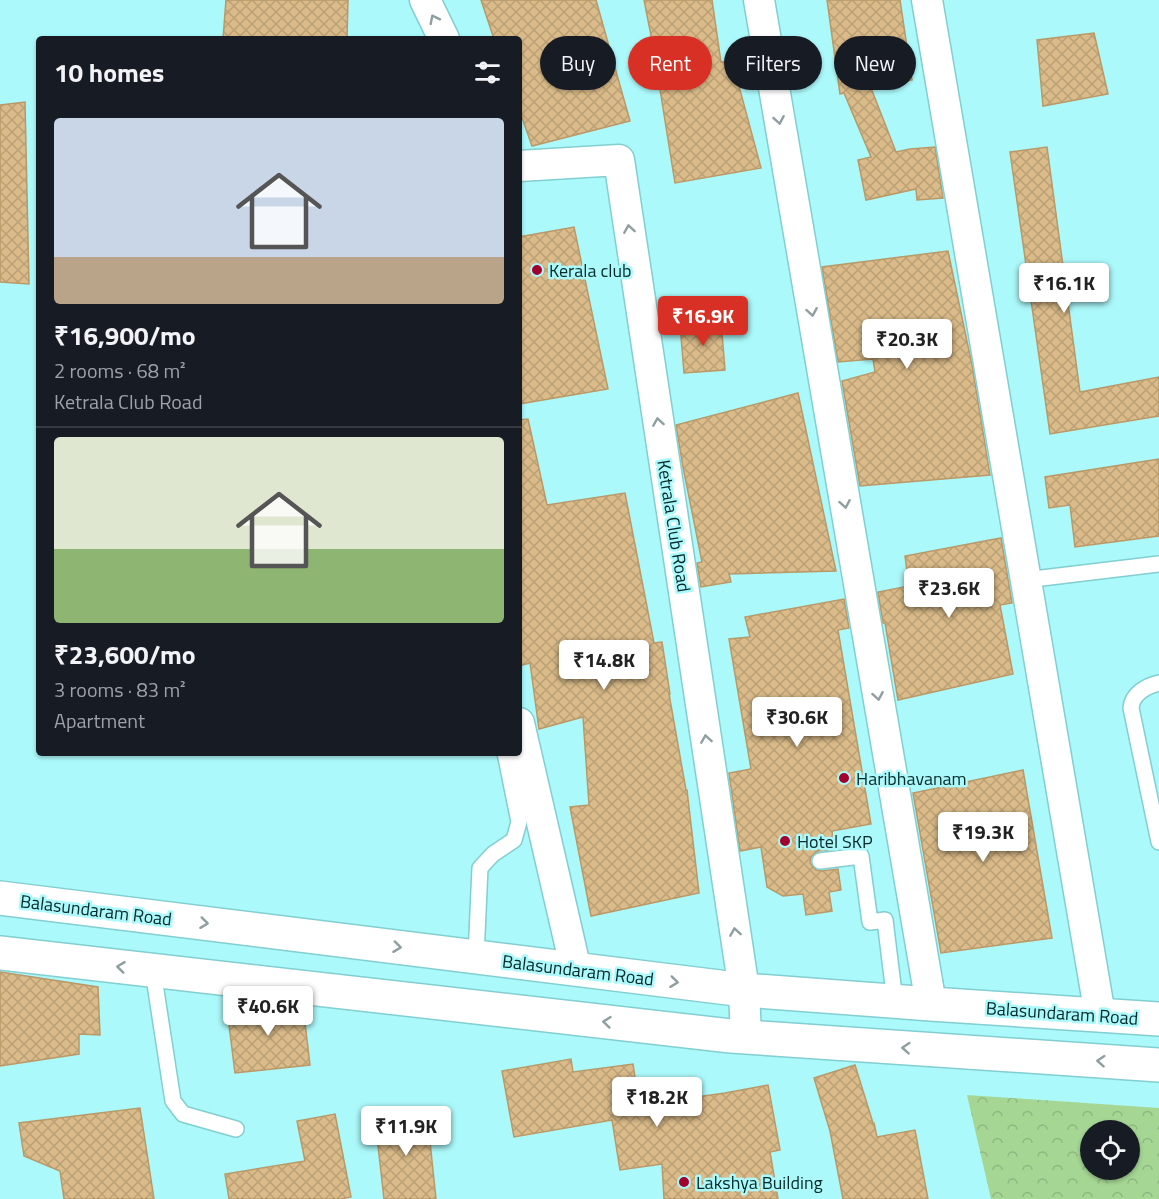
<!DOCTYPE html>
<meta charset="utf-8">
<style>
:root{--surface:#171b24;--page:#242831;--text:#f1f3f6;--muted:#9ea1a6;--line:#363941;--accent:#d93025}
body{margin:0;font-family:"Titillium Web",sans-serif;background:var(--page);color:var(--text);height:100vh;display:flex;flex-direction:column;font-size:22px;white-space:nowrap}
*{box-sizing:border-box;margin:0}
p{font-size:20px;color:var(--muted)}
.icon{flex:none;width:33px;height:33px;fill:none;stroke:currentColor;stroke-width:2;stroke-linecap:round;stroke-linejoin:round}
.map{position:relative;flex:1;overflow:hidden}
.details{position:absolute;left:36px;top:36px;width:486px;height:720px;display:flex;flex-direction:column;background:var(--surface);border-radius:6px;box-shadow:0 2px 4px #0004}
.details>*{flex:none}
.top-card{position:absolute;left:540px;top:36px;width:528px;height:54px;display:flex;gap:12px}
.buttons{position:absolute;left:1080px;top:1120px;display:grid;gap:12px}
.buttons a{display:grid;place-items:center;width:60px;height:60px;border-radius:50%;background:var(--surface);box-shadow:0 2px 4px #0004;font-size:30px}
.price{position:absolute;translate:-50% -51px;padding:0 14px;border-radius:6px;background:#fff;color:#222;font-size:20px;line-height:39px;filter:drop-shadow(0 2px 3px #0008)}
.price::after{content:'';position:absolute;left:50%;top:36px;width:18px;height:14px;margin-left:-9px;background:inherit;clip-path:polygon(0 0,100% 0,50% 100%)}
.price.selected{background:var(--accent);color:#fff}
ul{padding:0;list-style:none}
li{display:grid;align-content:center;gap:12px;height:318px;padding:0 18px}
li+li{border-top:2px solid var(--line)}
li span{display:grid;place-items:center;height:186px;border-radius:6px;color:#555}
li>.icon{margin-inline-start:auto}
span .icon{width:108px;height:108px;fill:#fffc;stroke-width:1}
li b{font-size:26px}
h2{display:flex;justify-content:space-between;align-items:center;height:72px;padding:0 18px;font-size:26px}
.tag{padding:0 21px;border-radius:27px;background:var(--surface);box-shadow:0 2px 4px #0004;font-size:21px;line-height:54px}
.tag.selected{background:var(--accent);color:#fff}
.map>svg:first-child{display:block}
.park{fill:url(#park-crowns);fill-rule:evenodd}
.building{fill:url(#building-cross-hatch);stroke:#b99968;stroke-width:1.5}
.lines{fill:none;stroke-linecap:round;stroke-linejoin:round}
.service-casing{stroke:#82ced0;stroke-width:18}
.minor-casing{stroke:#82ced0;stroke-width:33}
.secondary-casing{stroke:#82ced0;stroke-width:36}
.service{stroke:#fff;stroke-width:15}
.minor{stroke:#fff;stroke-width:30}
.secondary{stroke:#fff;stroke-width:33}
.oneway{stroke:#8f9f9f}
.poi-dot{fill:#a1012d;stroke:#acf9fb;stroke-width:2}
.labels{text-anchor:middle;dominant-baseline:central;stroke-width:5;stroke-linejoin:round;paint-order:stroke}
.poi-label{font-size:18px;fill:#07292a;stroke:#acf9fb;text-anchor:start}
.street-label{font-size:18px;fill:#07292a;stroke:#acf9fb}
</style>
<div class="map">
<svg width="1159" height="1199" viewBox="0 0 1159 1199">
<defs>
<pattern id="park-crowns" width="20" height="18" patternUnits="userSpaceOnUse" patternTransform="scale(1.5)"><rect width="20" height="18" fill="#a5d694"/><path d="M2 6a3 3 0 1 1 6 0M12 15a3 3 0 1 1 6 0" fill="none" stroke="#8db880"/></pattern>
<pattern id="building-cross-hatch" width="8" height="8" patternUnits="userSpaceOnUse" patternTransform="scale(1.5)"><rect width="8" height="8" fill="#dbbb89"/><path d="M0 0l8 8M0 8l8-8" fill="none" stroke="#baa176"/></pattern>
</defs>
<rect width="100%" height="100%" fill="#acf9fb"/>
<path class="park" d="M967 1095 1159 1108V1199H991ZM1090 1131H1130V1170H1090Z"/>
<g class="building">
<polygon points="226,0 348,0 347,39 223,39"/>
<polygon points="481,0 596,0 630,121 532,146 519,109 519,39 494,39"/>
<polygon points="644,0 712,0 721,62 732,60 761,168 675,183 658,77 659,76"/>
<polygon points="827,0 900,0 912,80 871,88 896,152 910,149 935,147 943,198 917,200 916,189 866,200 858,160 871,157 844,93 840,94"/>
<polygon points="1094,33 1108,94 1043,106 1037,40"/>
<polygon points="25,102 29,284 0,282 0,105"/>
<polygon points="1047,147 1080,392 1159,377 1159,416 1050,434 1010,152"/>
<polygon points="574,227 608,389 519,404 519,237"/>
<polygon points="948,251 972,365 990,475 860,486 842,381 875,372 873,359 838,362 822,267"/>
<polygon points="721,320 725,370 684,373 680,324"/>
<polygon points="798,393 836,571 729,574 731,582 701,587 697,563 702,562 683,467 676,425"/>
<polygon points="528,419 547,505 625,493 654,643 662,642 670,694 669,694 686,790 687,790 699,893 591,916 570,807 589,805 583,717 539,729 530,663 519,666 519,420"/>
<polygon points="1159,459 1159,536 1075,547 1070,505 1049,508 1045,477"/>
<polygon points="1001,538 1012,603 1000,605 1013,674 898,700 885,623 883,623 878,592 909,586 905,556"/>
<polygon points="844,599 849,628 838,630 871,824 832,831 835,849 818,851 811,857 810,863 816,870 821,871 838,869 841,890 829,892 832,911 806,915 803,894 783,896 767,887 761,847 740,851 729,773 751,769 729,639 750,637 745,617"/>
<polygon points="1023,770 1052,938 941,953 913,793"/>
<polygon points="0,972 98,987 100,1035 79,1034 79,1054 0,1066"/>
<polygon points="278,1003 303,1006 310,1065 235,1073 227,1009"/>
<polygon points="571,1059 573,1072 633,1064 639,1105 725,1093 768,1085 780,1150 770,1152 778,1199 664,1199 662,1164 620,1170 612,1120 514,1137 502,1071"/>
<polygon points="855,1065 873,1123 874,1123 877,1137 915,1130 928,1199 843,1199 830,1131 814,1078"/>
<polygon points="140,1108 154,1199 64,1199 60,1171 24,1156 19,1123"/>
<polygon points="427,1113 436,1199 384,1199 375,1119"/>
<polygon points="335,1114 351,1197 341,1199 229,1199 225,1174 305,1161 297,1121"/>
</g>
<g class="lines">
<defs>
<g id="service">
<polyline points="1025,580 1159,564"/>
<path d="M1159 683C1146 686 1132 694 1131 708L1159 842"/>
<polyline points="820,861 861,856 870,922 885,920 895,1002"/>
<polyline points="476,957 480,868 493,854 514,840 519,822 505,753"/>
<polyline points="153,971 173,1101 183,1114 236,1129"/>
</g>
<g id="minor">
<polyline points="425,0 444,39"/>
<polyline points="759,0 931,1004"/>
<polyline points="927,0 1100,1015"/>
<polyline points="519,166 619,160 744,990 746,1037"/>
<polyline points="519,723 576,970"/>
</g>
<g id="secondary">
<polyline points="0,898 744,990 931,1004 1159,1019"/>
<polyline points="0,953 731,1036 1159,1065"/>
</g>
</defs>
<use href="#service" class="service-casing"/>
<use href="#minor" class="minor-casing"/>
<use href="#secondary" class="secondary-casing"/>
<use href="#service" class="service"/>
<use href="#minor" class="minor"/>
<use href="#secondary" class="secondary"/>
</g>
<defs><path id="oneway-chevron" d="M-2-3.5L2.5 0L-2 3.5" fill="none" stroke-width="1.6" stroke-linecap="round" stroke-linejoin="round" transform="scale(1.5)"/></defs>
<g class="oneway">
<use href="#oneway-chevron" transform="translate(434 19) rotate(-117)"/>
<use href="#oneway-chevron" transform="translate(779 120) rotate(80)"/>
<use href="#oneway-chevron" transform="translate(629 229) rotate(-99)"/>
<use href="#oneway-chevron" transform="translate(812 312) rotate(80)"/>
<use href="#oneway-chevron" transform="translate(658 422) rotate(-99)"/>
<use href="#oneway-chevron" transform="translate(845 504) rotate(80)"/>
<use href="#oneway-chevron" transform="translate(878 696) rotate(80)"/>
<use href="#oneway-chevron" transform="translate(706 739) rotate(-99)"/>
<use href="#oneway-chevron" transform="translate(204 923) rotate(7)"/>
<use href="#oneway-chevron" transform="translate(735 932) rotate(-99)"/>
<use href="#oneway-chevron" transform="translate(397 947) rotate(7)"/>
<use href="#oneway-chevron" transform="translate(121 967) rotate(-173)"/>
<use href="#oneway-chevron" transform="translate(674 982) rotate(7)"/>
<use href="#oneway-chevron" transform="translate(607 1022) rotate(-174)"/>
<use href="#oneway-chevron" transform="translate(906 1048) rotate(-176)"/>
<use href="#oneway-chevron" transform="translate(1101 1061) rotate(-176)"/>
</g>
<g class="poi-dot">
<circle cx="537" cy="270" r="6"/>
<circle cx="844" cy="778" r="6"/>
<circle cx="785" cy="841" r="6"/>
<circle cx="684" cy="1182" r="6"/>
</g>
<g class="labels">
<g class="poi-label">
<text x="549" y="270">Kerala club</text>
<text x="856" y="778">Haribhavanam</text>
<text x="797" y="841">Hotel SKP</text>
<text x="696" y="1182">Lakshya Building</text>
</g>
<g class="street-label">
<text transform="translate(674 526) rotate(81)">Ketrala Club Road</text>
<text transform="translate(96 910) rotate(7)">Balasundaram Road</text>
<text transform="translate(578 970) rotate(7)">Balasundaram Road</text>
<text transform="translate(1062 1013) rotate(4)">Balasundaram Road</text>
</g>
</g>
</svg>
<div class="buttons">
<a><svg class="icon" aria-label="locate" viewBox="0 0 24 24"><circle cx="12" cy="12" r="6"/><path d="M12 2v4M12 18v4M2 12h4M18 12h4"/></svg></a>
</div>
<b class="price" style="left:1064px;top:314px">₹16.1K</b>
<b class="price selected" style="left:703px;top:347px">₹16.9K</b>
<b class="price" style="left:907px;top:370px">₹20.3K</b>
<b class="price" style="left:949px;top:619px">₹23.6K</b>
<b class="price" style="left:604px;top:691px">₹14.8K</b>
<b class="price" style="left:797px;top:748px">₹30.6K</b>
<b class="price" style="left:983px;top:863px">₹19.3K</b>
<b class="price" style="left:268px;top:1037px">₹40.6K</b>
<b class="price" style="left:657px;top:1128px">₹18.2K</b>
<b class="price" style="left:406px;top:1157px">₹11.9K</b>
<div class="top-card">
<a class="tag">Buy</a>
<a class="tag selected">Rent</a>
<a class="tag">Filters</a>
<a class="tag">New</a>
</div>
<section class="details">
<h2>10 homes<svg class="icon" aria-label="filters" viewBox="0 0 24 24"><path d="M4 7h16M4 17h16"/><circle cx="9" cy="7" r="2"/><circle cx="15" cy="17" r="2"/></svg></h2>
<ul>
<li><span style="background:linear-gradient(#c9d6e8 75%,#b9a48a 0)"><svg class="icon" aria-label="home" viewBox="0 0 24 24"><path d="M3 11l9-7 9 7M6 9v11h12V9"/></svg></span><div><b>₹16,900/mo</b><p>2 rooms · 68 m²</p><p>Ketrala Club Road</p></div></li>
<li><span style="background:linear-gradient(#dfe7d0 60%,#8fb573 0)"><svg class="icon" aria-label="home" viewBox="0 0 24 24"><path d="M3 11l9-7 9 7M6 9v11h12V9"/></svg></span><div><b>₹23,600/mo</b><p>3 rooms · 83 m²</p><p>Apartment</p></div></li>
</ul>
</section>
</div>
